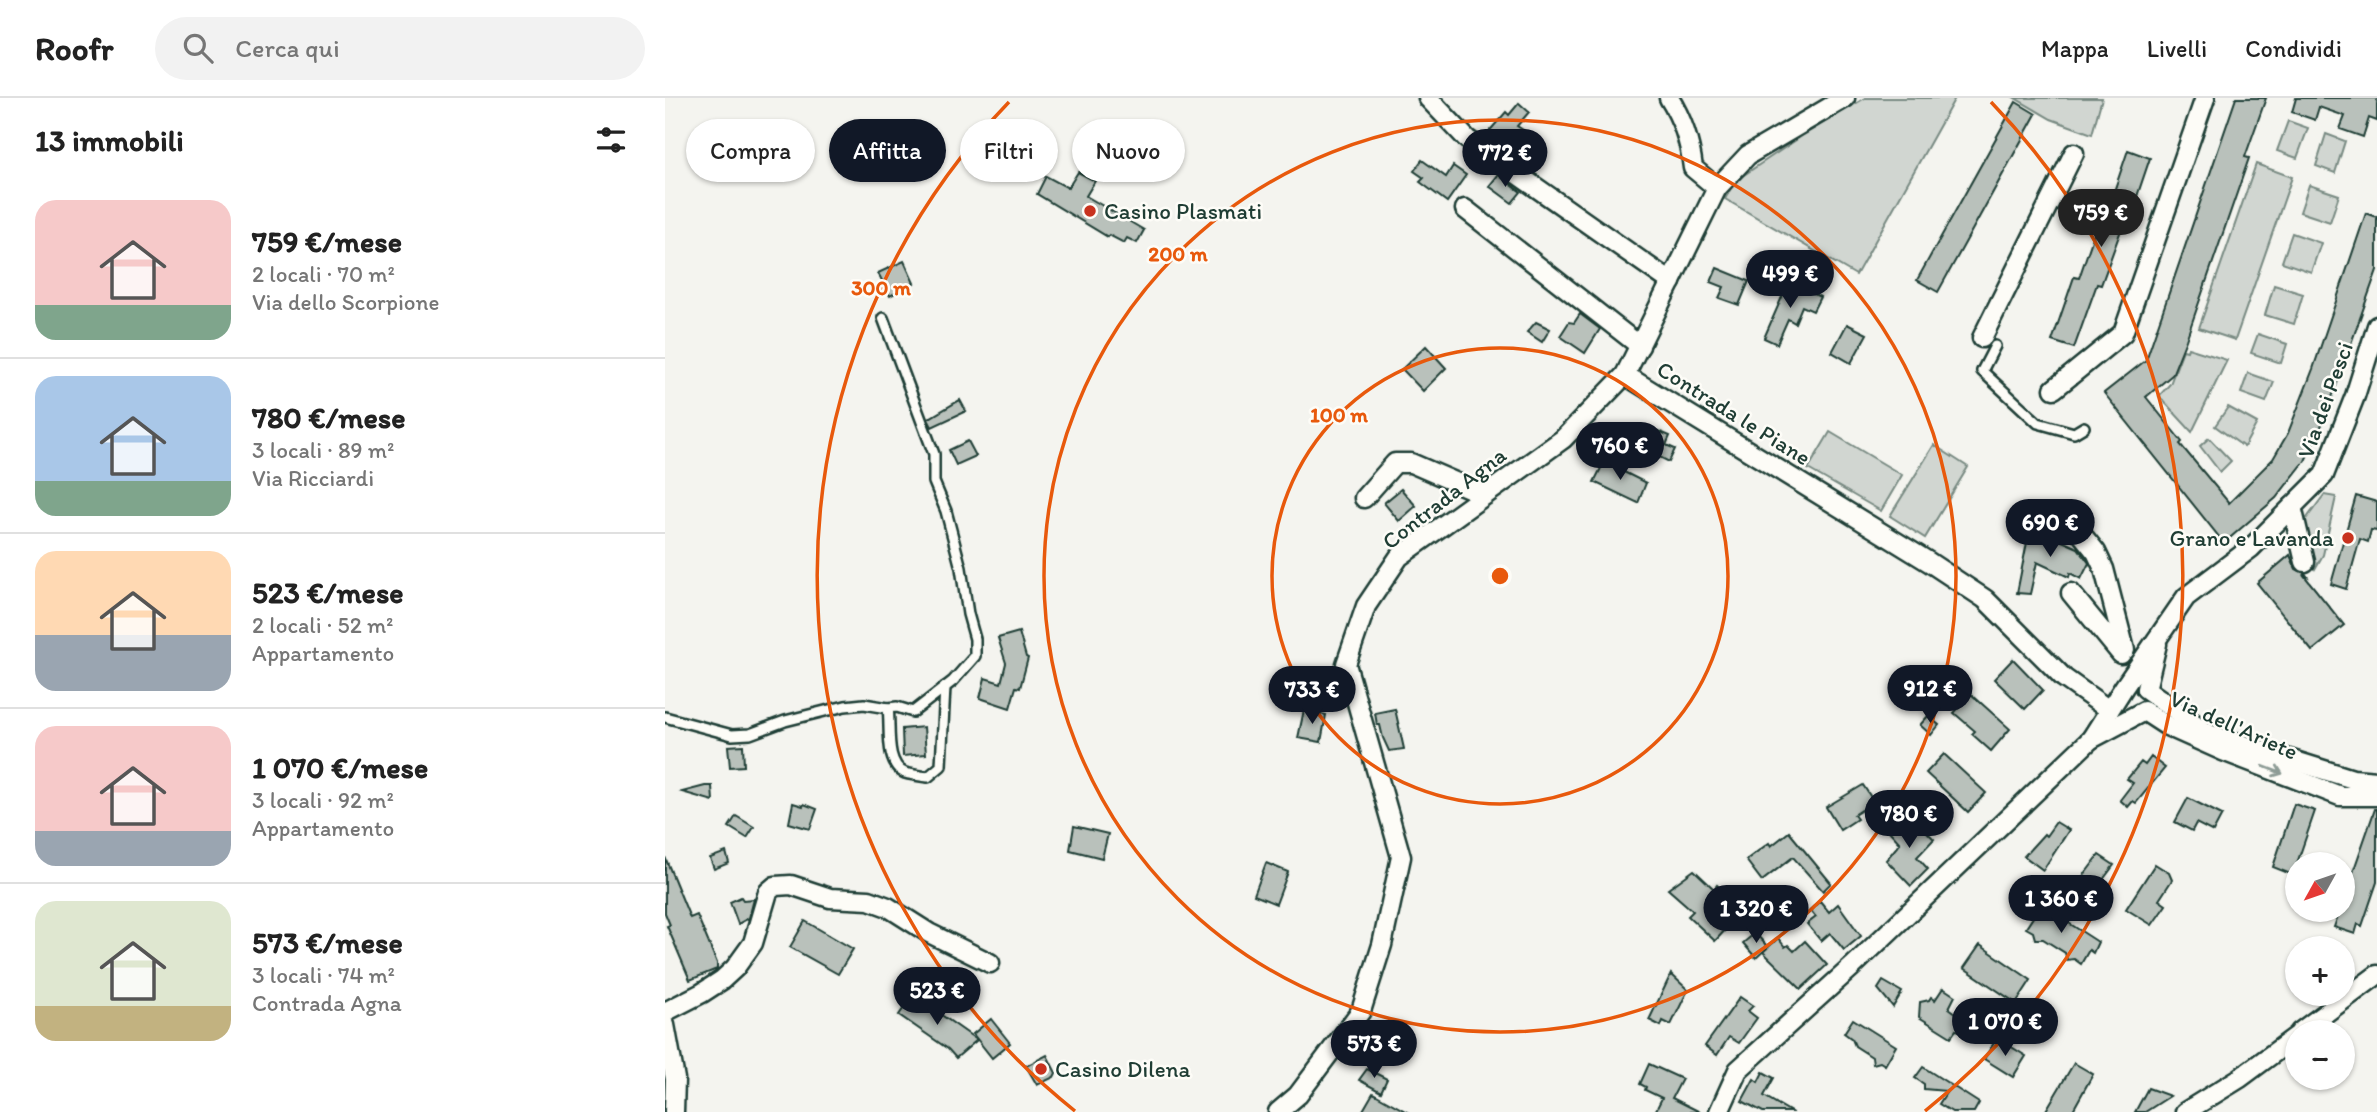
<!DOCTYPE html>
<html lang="it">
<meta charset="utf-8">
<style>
:root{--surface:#fff;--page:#f2f2f2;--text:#222;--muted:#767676;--line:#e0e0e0;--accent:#111827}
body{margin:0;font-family:Itim,sans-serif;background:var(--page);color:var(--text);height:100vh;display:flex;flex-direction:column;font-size:26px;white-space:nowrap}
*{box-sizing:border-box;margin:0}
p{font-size:23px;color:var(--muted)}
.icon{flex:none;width:38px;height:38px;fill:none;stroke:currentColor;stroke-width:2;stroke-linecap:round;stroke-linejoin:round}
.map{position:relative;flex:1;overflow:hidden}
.side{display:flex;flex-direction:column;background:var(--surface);width:665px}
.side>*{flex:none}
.guide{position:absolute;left:21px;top:21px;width:665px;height:63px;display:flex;gap:14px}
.needle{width:46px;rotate:230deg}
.tools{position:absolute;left:1620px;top:754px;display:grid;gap:14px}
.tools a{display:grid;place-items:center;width:70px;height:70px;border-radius:50%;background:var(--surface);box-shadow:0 2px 5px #0004;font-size:35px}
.price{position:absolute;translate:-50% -60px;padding:0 16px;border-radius:24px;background:var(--accent);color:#fff;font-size:23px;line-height:46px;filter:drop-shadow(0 2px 4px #0008)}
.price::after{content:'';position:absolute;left:50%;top:42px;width:21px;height:16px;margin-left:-10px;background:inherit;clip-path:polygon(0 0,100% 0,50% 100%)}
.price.active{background:#222;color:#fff}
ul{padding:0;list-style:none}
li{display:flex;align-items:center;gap:21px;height:175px;padding:0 35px}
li+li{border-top:2px solid var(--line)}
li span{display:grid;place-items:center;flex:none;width:196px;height:140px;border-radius:21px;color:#555}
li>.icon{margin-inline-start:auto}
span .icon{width:84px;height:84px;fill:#fffc;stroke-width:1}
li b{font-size:30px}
h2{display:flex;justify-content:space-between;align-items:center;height:84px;padding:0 35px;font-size:30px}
.chip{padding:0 24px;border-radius:32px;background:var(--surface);box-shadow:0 2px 5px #0004;font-size:24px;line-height:63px}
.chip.active{background:var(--accent);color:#fff}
header{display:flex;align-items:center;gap:42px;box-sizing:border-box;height:98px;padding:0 35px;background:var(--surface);border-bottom:2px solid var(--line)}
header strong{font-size:33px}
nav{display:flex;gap:38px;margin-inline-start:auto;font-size:24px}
.search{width:490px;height:63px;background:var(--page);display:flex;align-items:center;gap:18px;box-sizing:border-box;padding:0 24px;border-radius:38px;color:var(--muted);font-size:26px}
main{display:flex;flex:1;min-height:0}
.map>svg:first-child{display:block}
.green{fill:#d1d6d1;stroke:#788a82;stroke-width:2}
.building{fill:#b9c1bb;stroke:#1f3d34;stroke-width:2}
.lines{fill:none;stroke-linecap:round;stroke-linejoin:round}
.lane-casing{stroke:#1f3d34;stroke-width:14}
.street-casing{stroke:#1f3d34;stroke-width:23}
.lane{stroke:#fdfcf7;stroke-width:9}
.street{stroke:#fdfcf7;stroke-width:18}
.oneway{stroke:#8e9c96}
.ring{fill:none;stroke:#e8590c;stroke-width:3.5}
.poi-dot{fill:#c8321e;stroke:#fdfcf7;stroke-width:2.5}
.labels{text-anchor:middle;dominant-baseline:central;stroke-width:5;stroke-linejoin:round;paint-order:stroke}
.poi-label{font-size:23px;fill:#1f3d34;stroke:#fdfcf7;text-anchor:start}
.street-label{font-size:23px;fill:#1f3d34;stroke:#fdfcf7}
.centre{fill:#e8590c;stroke:#fdfcf7;stroke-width:3.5}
.ring-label{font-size:21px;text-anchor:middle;font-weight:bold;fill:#e8590c;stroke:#fdfcf7;stroke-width:5;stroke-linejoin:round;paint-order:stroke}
</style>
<header>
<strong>Roofr</strong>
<div class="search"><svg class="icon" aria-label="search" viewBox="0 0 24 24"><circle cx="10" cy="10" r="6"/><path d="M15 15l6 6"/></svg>Cerca qui</div>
<nav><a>Mappa</a><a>Livelli</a><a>Condividi</a></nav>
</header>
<main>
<section class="side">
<h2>13 immobili<svg class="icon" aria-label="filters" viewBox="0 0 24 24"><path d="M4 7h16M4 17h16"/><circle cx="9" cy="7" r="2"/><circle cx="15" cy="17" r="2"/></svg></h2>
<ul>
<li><span style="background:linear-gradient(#f6c9c9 75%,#7fa58c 0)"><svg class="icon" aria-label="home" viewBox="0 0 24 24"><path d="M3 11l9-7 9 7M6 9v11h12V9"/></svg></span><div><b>759 €/mese</b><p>2 locali · 70 m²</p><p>Via dello Scorpione</p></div></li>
<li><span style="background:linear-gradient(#a9c7e8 75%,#7fa58c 0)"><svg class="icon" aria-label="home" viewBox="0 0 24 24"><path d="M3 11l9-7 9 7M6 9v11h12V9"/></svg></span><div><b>780 €/mese</b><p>3 locali · 89 m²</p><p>Via Ricciardi</p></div></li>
<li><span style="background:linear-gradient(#ffd9b3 60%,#9aa5b1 0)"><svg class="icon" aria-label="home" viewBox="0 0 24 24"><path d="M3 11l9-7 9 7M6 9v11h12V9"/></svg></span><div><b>523 €/mese</b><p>2 locali · 52 m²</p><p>Appartamento</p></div></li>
<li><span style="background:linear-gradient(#f6c9c9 75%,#9aa5b1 0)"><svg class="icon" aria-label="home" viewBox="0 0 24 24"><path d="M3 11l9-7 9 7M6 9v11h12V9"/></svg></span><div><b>1 070 €/mese</b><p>3 locali · 92 m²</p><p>Appartamento</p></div></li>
<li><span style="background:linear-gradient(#dfe7d0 75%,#c2b280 0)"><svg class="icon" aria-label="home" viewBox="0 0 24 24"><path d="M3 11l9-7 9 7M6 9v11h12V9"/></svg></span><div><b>573 €/mese</b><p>3 locali · 74 m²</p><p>Contrada Agna</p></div></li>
</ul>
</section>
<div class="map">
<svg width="1712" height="1014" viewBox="0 0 1712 1014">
<rect width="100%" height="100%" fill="#f4f4ef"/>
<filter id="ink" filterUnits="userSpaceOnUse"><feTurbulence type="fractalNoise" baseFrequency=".0143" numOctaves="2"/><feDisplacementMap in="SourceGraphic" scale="14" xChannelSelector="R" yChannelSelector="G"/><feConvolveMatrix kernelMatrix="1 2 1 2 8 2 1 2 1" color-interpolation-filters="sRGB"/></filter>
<g filter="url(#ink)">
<g class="green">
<polygon points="1200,0 1290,0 1191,177 1060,101 1070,83 1137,38"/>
<polygon points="1350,0 1437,0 1427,36 1386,21"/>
<polygon points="1623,23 1643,30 1632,60 1612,53"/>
<polygon points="1661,36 1680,43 1670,75 1651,68"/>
<polygon points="1591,66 1627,79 1570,242 1534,230"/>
<polygon points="1644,87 1674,97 1665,124 1635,114"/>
<polygon points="1627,135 1656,145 1646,174 1617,164"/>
<polygon points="1609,187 1638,196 1629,226 1600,217"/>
<polygon points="1593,236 1622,246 1616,265 1586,255"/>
<polygon points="1523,250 1562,262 1527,334 1494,298 1505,286 1518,252 1522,253"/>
<polygon points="1583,275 1609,284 1601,304 1576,295"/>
<polygon points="1563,309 1592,325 1579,349 1550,328"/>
<polygon points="1165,334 1237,377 1216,413 1143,371"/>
<polygon points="1544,340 1566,363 1555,374 1535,348"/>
<polygon points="1269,347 1303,369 1260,440 1225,418"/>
<polygon points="1659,397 1671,399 1658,457 1650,471 1645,462 1639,424"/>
</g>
<g class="building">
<polygon points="1571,0 1601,0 1580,59 1584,60 1521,242 1507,277 1481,299 1517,344 1515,346 1564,405 1608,361 1623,335 1648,271 1701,115 1712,119 1712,172 1659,322 1640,363 1611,400 1559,445 1439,295 1481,262"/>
<polygon points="1631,0 1712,0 1712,23 1704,20 1698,39 1675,31 1680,18 1654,9 1650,22 1627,14"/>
<polygon points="1351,4 1371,16 1273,194 1252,182"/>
<polygon points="854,5 864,14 852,28 869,39 850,61 821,37 841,14 844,17"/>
<polygon points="458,37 480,51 473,61 450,46"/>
<polygon points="1463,52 1485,60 1463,125 1459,124 1436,187 1432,186 1409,250 1387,243 1409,179 1414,180 1436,116 1441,117"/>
<polygon points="757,62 781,79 788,68 801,77 782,104 755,84 759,80 749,73"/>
<polygon points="413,74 430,83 421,98 479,132 472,145 462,140 459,145 444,137 443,139 372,96 381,78 403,90"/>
<polygon points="833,77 856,94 847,105 824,88"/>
<polygon points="239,163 249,185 225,198 213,175"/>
<polygon points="1052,170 1084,183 1074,207 1054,200 1059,189 1046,184"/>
<polygon points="1124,183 1155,199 1148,213 1137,208 1130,225 1123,221 1112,246 1099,240"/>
<polygon points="915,216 935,231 920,255 895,238 904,224 909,225"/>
<polygon points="871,224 885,231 877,244 862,234"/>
<polygon points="1182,226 1202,236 1186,265 1167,254"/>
<polygon points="761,248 781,270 758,293 737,271"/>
<polygon points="295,302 301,313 267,329 263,321"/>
<polygon points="993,333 1005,338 1001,347 1010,351 1004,364 977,350 983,338 989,341"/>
<polygon points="303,343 311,358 291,367 284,352"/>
<polygon points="939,364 981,385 973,405 929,384"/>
<polygon points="736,391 751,408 734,423 719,405"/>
<polygon points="1691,398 1712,404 1712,433 1706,432 1703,444 1695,441 1681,491 1666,486"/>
<polygon points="1365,429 1413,450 1424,465 1416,481 1405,475 1404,479 1372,464 1365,496 1352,495"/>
<polygon points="1625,457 1631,471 1640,475 1642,478 1638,476 1679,527 1647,553 1592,485"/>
<polygon points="354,534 361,559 363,560 355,590 351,589 345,610 315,600 320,580 336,585 341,565 333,540"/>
<polygon points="1348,561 1378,592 1360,611 1329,581"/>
<polygon points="1306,596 1345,631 1326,653 1307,636 1310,633 1289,615"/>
<polygon points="730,611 739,651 724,653 718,640 715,627 712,627 710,615"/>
<polygon points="639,612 661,617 656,644 633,640"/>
<polygon points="1263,618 1274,627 1266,637 1255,627"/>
<polygon points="259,629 261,656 238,658 237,631"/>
<polygon points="78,647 79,668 65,669 63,648"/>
<polygon points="1279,656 1321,695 1303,714 1261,675"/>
<polygon points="1486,659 1500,670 1471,705 1468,703 1463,709 1455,702 1468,685 1462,681 1476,664 1480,667"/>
<polygon points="1198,687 1209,704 1189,717 1192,721 1175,732 1161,709"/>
<polygon points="40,688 47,688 48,703 17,694"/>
<polygon points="1523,700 1557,717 1548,734 1531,725 1527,733 1510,724"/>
<polygon points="128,705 138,708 139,706 152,711 145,731 124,725"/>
<polygon points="1629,706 1650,713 1628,777 1608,769"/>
<polygon points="1710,711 1712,711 1712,784 1697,828 1693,826 1690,836 1669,829 1675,812 1678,812 1678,803"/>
<polygon points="1245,717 1269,741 1252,759 1263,771 1246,788 1221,762 1235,745 1224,733 1233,723 1236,726"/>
<polygon points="71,718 89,729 82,740 64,729"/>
<polygon points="1391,724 1404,732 1378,772 1359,758 1379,736 1381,738"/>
<polygon points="409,728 443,736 437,760 405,752"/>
<polygon points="1124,734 1166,785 1158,793 1128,759 1097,783 1081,762 1104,745 1106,748"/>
<polygon points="61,754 64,765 49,771 45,760"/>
<polygon points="1434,757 1449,767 1425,799 1410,789"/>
<polygon points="0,759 25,820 32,817 52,865 52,871 25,882 2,828 5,827 0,815"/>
<polygon points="601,765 623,774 611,806 589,797"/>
<polygon points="1490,766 1504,775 1507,782 1494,802 1501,807 1487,827 1461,811"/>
<polygon points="1029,772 1049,791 1052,787 1079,812 1050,843 1023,818 1028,813 1003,791"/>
<polygon points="76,799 78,802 89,801 84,820 73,826 65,804"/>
<polygon points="1155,803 1164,814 1173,806 1196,838 1179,852 1165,835 1156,843 1142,826 1151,819 1145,812"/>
<polygon points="1376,807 1433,844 1428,855 1424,852 1416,866 1409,861 1402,862 1400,855 1378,841 1370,841 1368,834 1361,830"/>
<polygon points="140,823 188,851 173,876 125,849"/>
<polygon points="1090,835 1103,849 1091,860 1078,845"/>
<polygon points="1113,840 1120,849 1123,847 1129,853 1140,843 1162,867 1136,891 1098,854"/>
<polygon points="1315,847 1366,882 1351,905 1299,870"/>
<polygon points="1006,876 1023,892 1006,927 998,923 996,928 984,922"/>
<polygon points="1218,883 1237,894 1228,909 1213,891"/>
<polygon points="1278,890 1290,898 1284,910 1298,920 1296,924 1299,934 1291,932 1286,939 1254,919 1255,904 1264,902 1266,899 1270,902"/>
<polygon points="248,897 312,942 291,960 283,951 234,917"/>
<polygon points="1075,899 1088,908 1083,913 1092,920 1074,945 1064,939 1052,957 1040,948"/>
<polygon points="326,921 345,945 327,960 308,936"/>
<polygon points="1188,921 1231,948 1220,967 1215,964 1208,966 1207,959 1190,948 1187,941 1179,935"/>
<polygon points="1332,940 1361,958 1348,979 1319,961"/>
<polygon points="382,957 391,975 389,979 372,987 361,968"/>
<polygon points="1409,965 1428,976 1407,1014 1380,1014"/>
<polygon points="984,966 1017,981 1007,1000 1035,1014 990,1014 997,1000 980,992 981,989 975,986"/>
<polygon points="1258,969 1314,1005 1309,1014 1287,1014 1274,1006 1282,993 1259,991 1259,986 1250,980"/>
<polygon points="702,971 722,981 716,994 694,982"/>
<polygon points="1098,974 1109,980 1099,998 1126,1014 1098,1014 1077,1003 1089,981 1093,984"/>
<polygon points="1483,990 1505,998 1480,1014 1470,1014"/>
<polygon points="708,995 742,1014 697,1014"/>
</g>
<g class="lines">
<defs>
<g id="lane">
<polyline points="1330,248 1317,273 1373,325 1409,335 1419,329"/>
<path d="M223 610C226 628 219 666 240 675 247 677 256 678 263 679L276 668 280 589"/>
<polyline points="0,619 67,637 85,636 120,623 180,608 199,606 223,610 232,609 248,614 288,583 310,558 310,541 303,516 296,470 281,413 269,384 269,356 218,220"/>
</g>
<g id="street">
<polyline points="763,0 802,41 1006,184"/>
<path d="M1004 0C1018 22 1025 44 1028 70L1052 90"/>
<polyline points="1180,0 1083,57 1052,90 960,277 1264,464 1320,501 1399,580 1444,612"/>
<polyline points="800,111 975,248"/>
<polyline points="1317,240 1409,55"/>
<polyline points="1389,291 1458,235 1540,0"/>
<polyline points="699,400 730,365 746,365 820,397"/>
<polyline points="1627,409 1640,464"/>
<polyline points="1414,433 1431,454 1439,471 1460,552"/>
<polyline points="1406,495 1456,556"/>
<polyline points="1492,546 1481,591 1544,636 1688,681 1712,683"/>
<polyline points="1426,641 1479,613 1502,628 1558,653 1675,698 1712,698"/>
<polyline points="0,914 37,895 57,882 70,870 88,845 103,794 110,788 126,787 165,800 204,802 223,809 264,835 325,865"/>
<polyline points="0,927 10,981 9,1014"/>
<polyline points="1635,934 1712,877"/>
<polyline points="613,1014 633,997 696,913 717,847 736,759 681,566 701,508 734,459 898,341 960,277"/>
<polyline points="1054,1014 1073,972 1188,868 1426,641 1459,589 1521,499 1586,450 1659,377 1690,298 1712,228"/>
<polyline points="1520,1014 1575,980 1633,937"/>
</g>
</defs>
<use href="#lane" class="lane-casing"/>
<use href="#street" class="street-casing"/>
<use href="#lane" class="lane"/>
<use href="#street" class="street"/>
</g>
<defs><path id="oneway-shaft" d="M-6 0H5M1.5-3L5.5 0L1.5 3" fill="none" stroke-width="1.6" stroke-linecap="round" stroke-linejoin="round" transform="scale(1.75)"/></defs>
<use class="oneway" href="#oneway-shaft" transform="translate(1608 672) rotate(21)"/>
</g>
<g class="ring">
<circle cx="835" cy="478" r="228"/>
<circle cx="835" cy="478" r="456"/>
<path d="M410 1013A683 683 0 0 1 344 4M1326 4A683 683 0 0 1 1260 1013"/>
</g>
<g class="poi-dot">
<circle cx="425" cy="113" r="7"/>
<circle cx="1683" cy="440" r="7"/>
<circle cx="376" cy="971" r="7"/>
</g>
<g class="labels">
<g class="poi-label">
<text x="439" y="113">Casino Plasmati</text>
<text x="1669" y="440" text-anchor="end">Grano e Lavanda</text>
<text x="390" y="971">Casino Dilena</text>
</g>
<g class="street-label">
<text transform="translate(1660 302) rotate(-70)">Via dei Pesci</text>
<text transform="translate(1069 315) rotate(32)">Contrada le Piane</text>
<text transform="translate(779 400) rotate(-38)">Contrada Agna</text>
<text transform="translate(1569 627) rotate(24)">Via dell'Ariete</text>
</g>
</g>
<circle cx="835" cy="478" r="10" class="centre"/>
<g class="ring-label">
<text x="513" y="163">200 m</text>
<text x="216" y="197">300 m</text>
<text x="674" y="324">100 m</text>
</g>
</svg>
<div class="tools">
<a><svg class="needle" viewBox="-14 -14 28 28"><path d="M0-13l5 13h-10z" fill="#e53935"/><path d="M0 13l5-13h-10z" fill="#767676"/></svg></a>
<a>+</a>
<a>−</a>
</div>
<b class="price" style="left:840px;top:91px">772 €</b>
<b class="price active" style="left:1436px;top:151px">759 €</b>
<b class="price" style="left:1125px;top:212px">499 €</b>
<b class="price" style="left:955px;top:384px">760 €</b>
<b class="price" style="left:1385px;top:461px">690 €</b>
<b class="price" style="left:1265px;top:627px">912 €</b>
<b class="price" style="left:647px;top:628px">733 €</b>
<b class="price" style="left:1244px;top:752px">780 €</b>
<b class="price" style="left:1396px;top:837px">1 360 €</b>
<b class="price" style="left:1091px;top:847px">1 320 €</b>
<b class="price" style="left:272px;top:929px">523 €</b>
<b class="price" style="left:1340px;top:960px">1 070 €</b>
<b class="price" style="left:709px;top:982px">573 €</b>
<div class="guide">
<a class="chip">Compra</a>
<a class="chip active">Affitta</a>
<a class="chip">Filtri</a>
<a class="chip">Nuovo</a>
</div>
</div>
</main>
